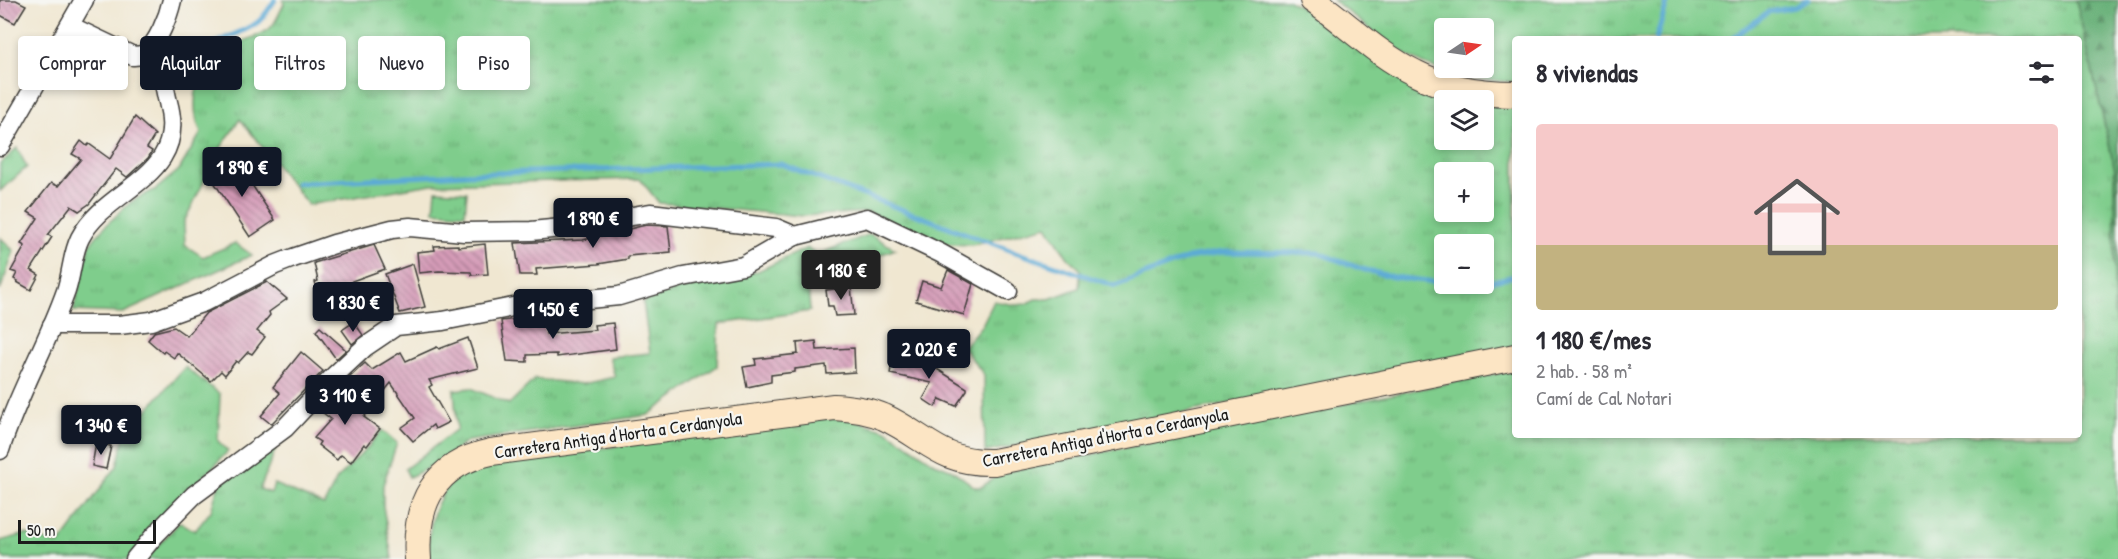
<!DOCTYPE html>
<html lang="es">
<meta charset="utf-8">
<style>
:root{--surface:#fff;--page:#f7f7f7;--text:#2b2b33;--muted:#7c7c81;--line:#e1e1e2;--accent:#111827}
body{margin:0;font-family:"Patrick Hand",sans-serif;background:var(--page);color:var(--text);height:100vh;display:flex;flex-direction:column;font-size:22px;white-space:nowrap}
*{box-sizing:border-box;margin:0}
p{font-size:20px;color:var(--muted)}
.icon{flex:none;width:33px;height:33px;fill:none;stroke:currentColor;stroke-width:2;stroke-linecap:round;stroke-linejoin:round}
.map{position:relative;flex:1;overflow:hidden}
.panel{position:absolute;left:1512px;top:36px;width:570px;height:402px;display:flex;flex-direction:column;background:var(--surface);border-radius:6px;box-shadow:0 3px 9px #0003}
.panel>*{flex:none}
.hud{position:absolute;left:18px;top:36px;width:570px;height:54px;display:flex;gap:12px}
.needle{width:39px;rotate:77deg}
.fabs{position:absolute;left:1434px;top:18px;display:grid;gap:12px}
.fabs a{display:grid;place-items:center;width:60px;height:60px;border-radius:6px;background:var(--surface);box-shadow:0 3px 9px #0003;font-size:30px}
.scale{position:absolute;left:18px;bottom:15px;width:138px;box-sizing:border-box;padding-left:6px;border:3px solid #1c1c1c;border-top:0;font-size:16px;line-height:21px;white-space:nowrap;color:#1c1c1c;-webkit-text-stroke:4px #f6f6f2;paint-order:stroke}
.price{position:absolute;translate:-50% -51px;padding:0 14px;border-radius:6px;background:var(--accent);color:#fff;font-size:20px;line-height:39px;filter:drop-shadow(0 2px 3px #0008)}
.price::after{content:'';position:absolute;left:50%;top:36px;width:18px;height:14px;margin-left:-9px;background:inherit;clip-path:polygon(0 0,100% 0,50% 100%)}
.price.active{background:#222;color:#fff}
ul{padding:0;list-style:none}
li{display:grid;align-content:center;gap:12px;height:318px;padding:0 24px}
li+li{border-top:2px solid var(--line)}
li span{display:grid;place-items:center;height:186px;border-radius:6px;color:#555}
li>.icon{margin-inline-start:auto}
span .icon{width:108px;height:108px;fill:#fffc;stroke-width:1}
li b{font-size:26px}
h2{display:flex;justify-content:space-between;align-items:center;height:72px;padding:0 24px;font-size:26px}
.tag{padding:0 21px;border-radius:6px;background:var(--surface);box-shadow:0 3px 9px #0003;font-size:21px;line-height:54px}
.tag.active{background:var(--accent);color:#fff}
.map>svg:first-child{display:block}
.grass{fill:url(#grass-tufts);stroke:#4e7454;stroke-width:1.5;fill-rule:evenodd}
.forest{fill:url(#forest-firs);stroke:#42664a;stroke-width:1.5}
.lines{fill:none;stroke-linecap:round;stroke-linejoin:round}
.stream{stroke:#5caad5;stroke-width:5}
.building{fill:url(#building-back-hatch)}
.street-casing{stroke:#3c3a37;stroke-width:21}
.secondary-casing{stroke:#3c3a37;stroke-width:28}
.street{stroke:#fff;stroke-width:18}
.secondary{stroke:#fce5c4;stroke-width:26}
.labels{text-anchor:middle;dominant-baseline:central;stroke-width:4.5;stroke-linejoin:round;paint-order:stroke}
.street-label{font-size:18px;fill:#1c1c1c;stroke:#f6f6f2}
</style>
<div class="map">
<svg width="2118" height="559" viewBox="0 0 2118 559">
<defs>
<pattern id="grass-tufts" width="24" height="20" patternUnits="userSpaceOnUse" patternTransform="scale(1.5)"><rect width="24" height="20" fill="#7fcd8c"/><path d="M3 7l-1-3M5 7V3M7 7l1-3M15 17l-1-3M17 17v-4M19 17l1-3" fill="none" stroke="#6daf78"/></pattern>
<pattern id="forest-firs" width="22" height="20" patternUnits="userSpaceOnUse" patternTransform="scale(1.5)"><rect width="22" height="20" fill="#67b078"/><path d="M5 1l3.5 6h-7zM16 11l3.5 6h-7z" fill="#548e62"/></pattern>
<pattern id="building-back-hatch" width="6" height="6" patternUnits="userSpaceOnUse" patternTransform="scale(1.5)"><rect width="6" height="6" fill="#d59bb8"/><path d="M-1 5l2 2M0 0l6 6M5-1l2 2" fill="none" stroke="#ac7e95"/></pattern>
</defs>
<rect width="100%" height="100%" fill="#f6f6f2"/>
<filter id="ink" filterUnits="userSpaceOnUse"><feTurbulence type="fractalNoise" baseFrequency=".0167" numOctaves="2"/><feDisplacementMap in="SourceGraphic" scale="12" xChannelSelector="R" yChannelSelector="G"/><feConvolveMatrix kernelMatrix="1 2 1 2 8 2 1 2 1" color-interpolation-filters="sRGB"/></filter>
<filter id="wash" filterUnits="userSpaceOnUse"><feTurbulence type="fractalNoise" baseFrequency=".008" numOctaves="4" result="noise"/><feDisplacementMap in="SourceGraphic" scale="24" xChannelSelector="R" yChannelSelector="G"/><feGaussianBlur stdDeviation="1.35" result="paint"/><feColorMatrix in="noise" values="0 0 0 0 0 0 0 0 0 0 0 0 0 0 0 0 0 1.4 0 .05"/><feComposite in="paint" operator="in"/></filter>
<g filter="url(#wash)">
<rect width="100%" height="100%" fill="#f0e7d1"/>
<g class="grass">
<path d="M283 0H1289L1471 100H1444V140H1484V102L1515 104V347L985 452 984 375 963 347 982 325 994 301 1015 305 1026 304 1035 299H1049L1079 288 1081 270 1068 258 1047 226 972 245 945 244 868 212 802 216 659 203 640 179 432 184 308 205 240 119 220 149 184 222 185 245 203 257 235 243 252 255 123 313 73 311 90 244 106 225 132 201 156 189 179 170 201 133C188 102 196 66 227 48 238 41 261 37 270 28 276 23 280 11 284 4ZM1444 172H1484V212H1444ZM1444 244H1484V284H1444Z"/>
<path d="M1333 0H2076L2115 170 2114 314 2118 326V559H430C426 532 434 498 455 479 461 473 472 469 480 465L819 418 851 419 886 430 935 463 952 470 975 487H981L1003 472 1515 370V435H2079V39H1515V82C1473 80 1431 73 1396 48 1374 34 1354 16 1333 0ZM1444 28H1484V68H1444Z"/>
<polygon points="17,148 27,167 0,191 0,164"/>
<polygon points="436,190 467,192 465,214 434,211"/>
<polygon points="870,234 895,249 808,283 810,311 719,324 717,366 648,415 468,441 435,465 409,477 405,469 457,429 454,390 471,388 509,404 535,379 583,384 615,377 609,357 650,353 643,302 689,285 758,271 807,248 818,254"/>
<polygon points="0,237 14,251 0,291"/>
<polygon points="185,367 220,394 218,441 228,451 129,559 5,559 0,555 0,541 26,534 59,545 117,466 124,436"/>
<polygon points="382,430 397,443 383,485 383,506 392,559 145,559 180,522 195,531 211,511 219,483 280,438 260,489 271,493 274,484 324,505 337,479 368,447"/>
</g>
<polygon class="forest" points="2076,0 2118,0 2118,326 2114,315 2115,170"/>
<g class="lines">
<g class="stream">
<polyline points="1656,39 1668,0"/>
<polyline points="1731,39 1768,12 1795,7 1808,0"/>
<path d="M197 69C204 37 236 39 258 22 264 17 270 7 275 0"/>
<polyline points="296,183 464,174 781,164 1015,252 1115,286 1188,258 1223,252 1318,253 1362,269 1393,277 1444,283"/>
<polyline points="1484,283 1515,276"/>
<polyline points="1448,284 1471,286 1483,284"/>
</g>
</g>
<g id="blocks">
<g class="building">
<polygon points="0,0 16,0 26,5 15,23 0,15"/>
<polygon points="135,117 155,135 147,148 152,151 148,158 127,177 116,169 89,204 79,211 71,206 48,235 52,237 31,270 39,275 31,290 17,282 18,281 14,279 17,273 11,271 25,246 21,244 38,218 28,212 51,183 58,186 81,159 72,154 81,141 87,146 89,144 110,159"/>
<polygon points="235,159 275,220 250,237 210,176"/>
<polygon points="646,225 668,226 671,252 628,256 628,259 598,264 536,269 537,275 520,275 515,243 583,240"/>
<polygon points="485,244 488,274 472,275 471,272 439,271 419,273 417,252 435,250 434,246 458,245 458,247"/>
<polygon points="374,245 385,269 352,281 353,285 335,290 335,292 321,298 315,282 318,281 314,263"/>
<polygon points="413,264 425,307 400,313 385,274"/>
<polygon points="948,270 973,284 964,315 916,301 922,281 941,287"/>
<polygon points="267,282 287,299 269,312 270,315 257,331 265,337 252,354 248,352 238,363 236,361 225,375 221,371 211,381 177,353 174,358 164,351 163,353 148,340 154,332 174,327 187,336 206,313"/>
<polygon points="851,287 854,315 835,316 833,306 828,306 826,290"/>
<polygon points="534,317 535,325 545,325 546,334 595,330 594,325 613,323 616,349 557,357 557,354 527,355 527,362 507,361 501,321"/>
<polygon points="354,322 363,335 352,344 342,330"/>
<polygon points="320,327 346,350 336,359 316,331"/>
<polygon points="468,338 478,368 429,380 432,385 429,387 449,422 435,429 433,425 413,441 401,428 415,418 391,383 370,409 349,378 365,363 372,370 401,352 406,361 437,347 439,349"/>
<polygon points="816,341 817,350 854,348 855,372 827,374 826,365 795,369 795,372 771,375 771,382 747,387 743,367 756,365 755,359 798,354 797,343"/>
<polygon points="301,352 323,371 271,424 261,416 280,393 273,387"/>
<polygon points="893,355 934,362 932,366 967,388 967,390 956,406 940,399 935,407 923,399 932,383 890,374"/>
<polygon points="340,386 369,411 364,417 380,429 367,446 364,444 351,462 341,455 337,460 318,445 320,442 314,438 331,419 318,409"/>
<polygon points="96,443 111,446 106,469 92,466"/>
</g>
</g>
</g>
<g filter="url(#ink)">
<use href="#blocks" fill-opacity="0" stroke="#3c3a37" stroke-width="1.5"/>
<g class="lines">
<defs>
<g id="street">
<polyline points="70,26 133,56 144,55"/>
<path d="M144 55C158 42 168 18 172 0"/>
<polyline points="0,146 84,0"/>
<polyline points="52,325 119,325 151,321 204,302 275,265 293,258 334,244 392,229 410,227 464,232 531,231 562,228 650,213 776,228 795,236 867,218 940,253 1008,291"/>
<path d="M0 450C17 395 47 345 66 291 72 273 72 254 80 238 107 186 189 178 168 102 165 92 164 76 158 68 155 63 149 59 144 55"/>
<polyline points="135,559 154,536 194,495 285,428 335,375 365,347 396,326 443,321 518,306 619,296 683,277 743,266 795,236"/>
</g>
<g id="secondary">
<path d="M1313 0C1347 24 1378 55 1415 73 1446 89 1481 94 1515 94"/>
<path d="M418 559C414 504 434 464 491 452L834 407C851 408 868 410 884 417 927 437 941 464 994 462L1515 357"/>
</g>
</defs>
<use href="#street" class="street-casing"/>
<use href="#secondary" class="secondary-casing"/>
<use href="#street" class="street"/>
<use href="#secondary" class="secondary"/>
</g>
</g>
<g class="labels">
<g class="street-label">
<text transform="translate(618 435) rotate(-8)">Carretera Antiga d'Horta a Cerdanyola</text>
<text transform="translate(1105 437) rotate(-11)">Carretera Antiga d'Horta a Cerdanyola</text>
</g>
</g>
</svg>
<div class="fabs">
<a><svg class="needle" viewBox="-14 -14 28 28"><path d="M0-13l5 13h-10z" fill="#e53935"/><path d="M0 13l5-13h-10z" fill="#7c7c81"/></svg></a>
<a><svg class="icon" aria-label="layers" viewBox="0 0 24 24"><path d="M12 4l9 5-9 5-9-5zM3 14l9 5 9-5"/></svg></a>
<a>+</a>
<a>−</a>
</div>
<div class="scale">50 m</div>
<b class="price" style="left:242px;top:198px">1 890 €</b>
<b class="price" style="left:593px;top:249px">1 890 €</b>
<b class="price active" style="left:841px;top:301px">1 180 €</b>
<b class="price" style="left:353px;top:333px">1 830 €</b>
<b class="price" style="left:553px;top:340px">1 450 €</b>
<b class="price" style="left:929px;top:380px">2 020 €</b>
<b class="price" style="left:345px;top:426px">3 110 €</b>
<b class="price" style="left:101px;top:456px">1 340 €</b>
<div class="hud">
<a class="tag">Comprar</a>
<a class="tag active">Alquilar</a>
<a class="tag">Filtros</a>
<a class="tag">Nuevo</a>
<a class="tag">Piso</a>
</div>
<section class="panel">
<h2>8 viviendas<svg class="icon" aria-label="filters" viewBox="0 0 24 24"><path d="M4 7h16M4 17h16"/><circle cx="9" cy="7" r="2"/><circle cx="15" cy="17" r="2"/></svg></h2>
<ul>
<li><span style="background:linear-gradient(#f6c9c9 65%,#c2b280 0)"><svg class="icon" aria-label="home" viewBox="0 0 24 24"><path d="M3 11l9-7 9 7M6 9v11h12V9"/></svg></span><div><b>1 180 €/mes</b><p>2 hab. · 58 m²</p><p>Camí de Cal Notari</p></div></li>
</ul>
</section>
</div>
